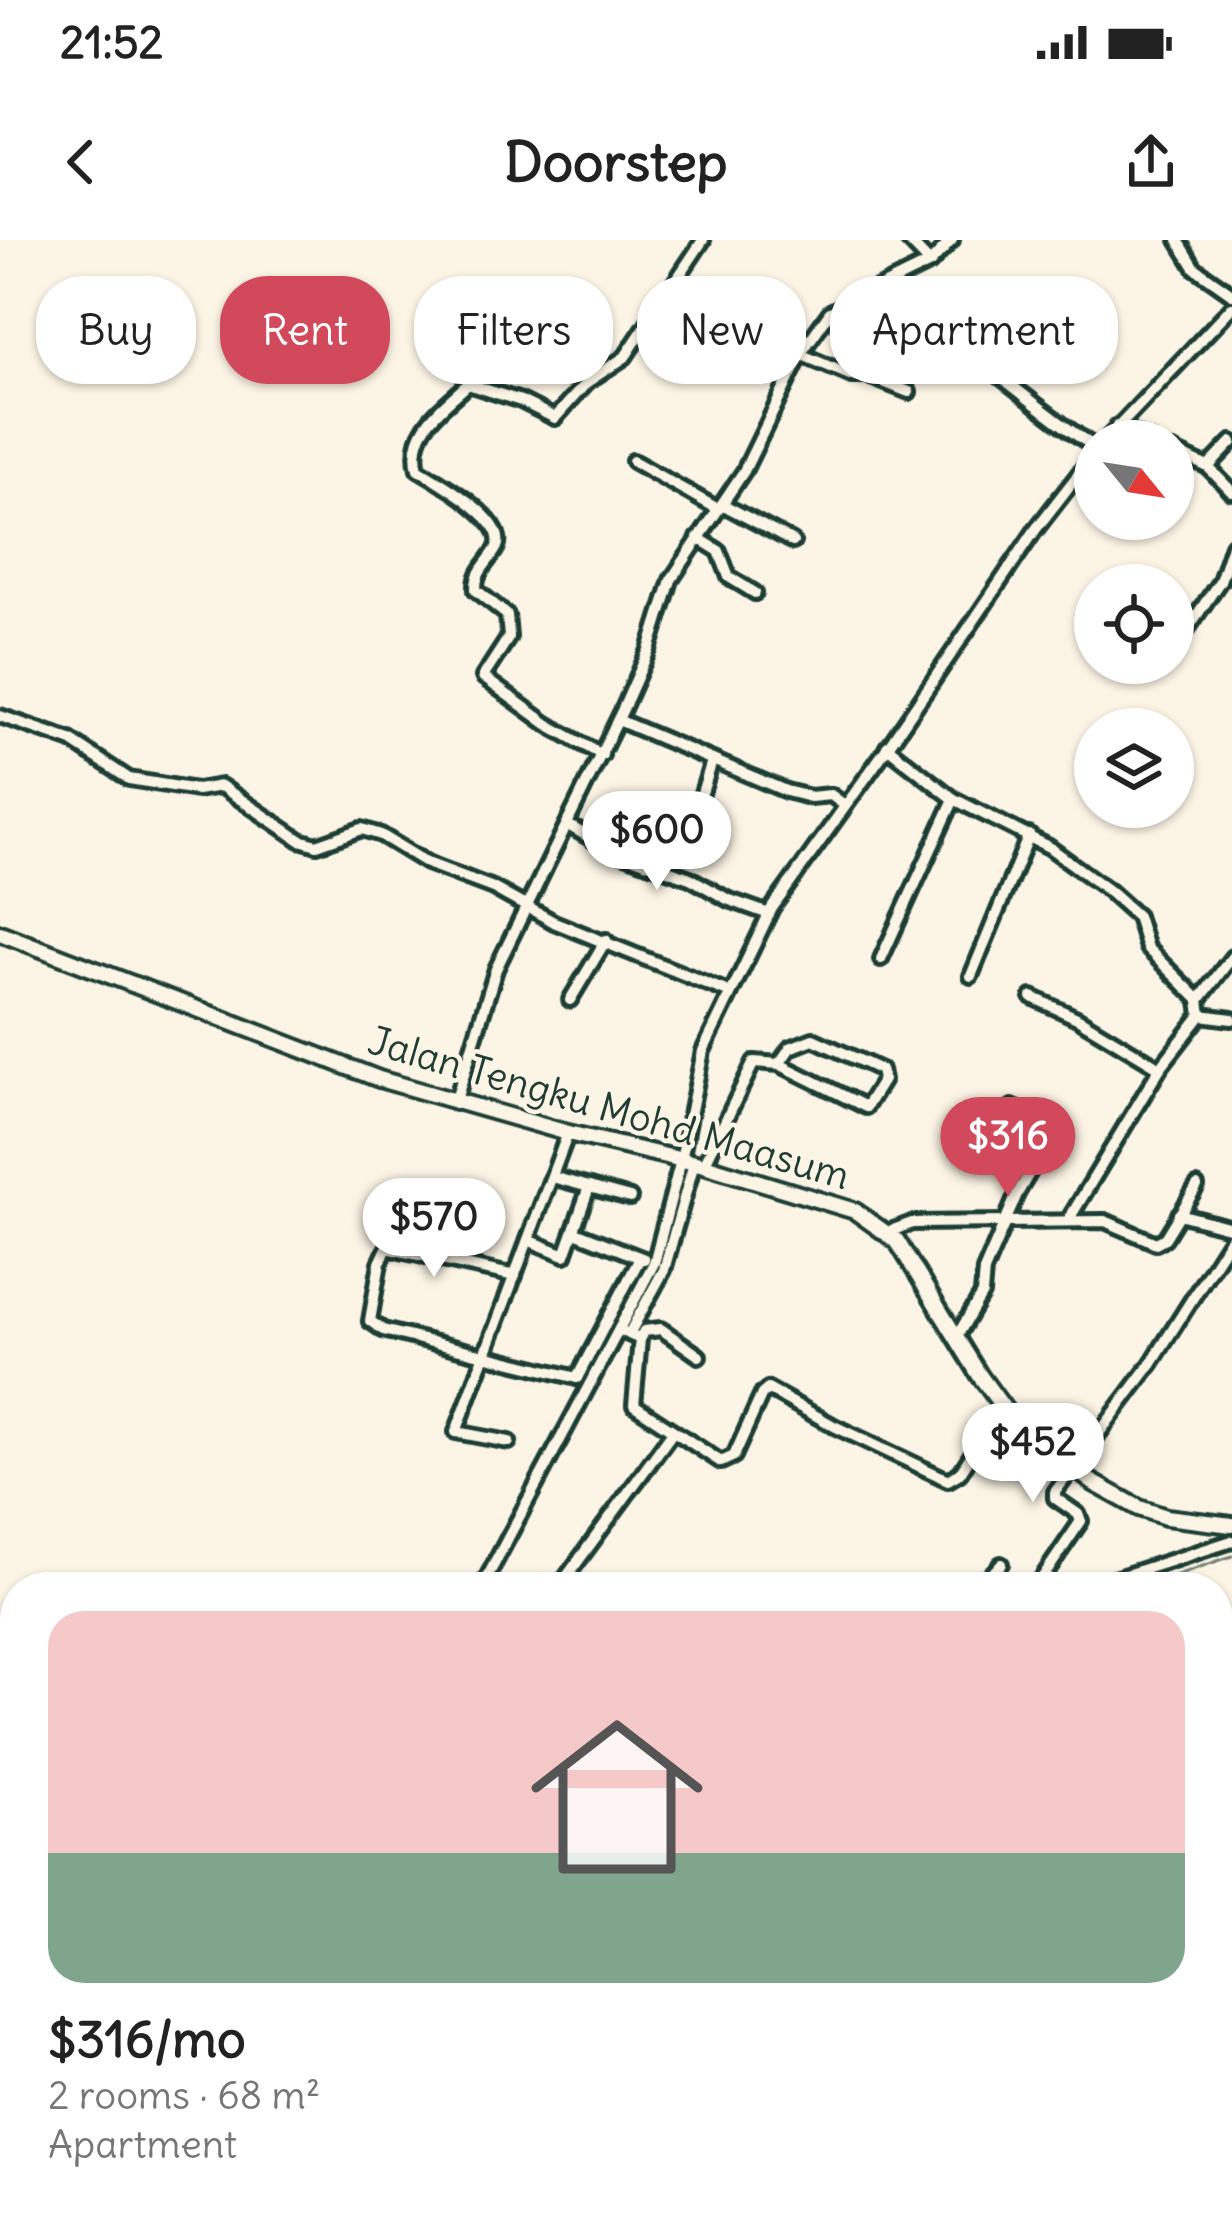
<!DOCTYPE html>
<meta charset="utf-8">
<style>
:root{--surface:#fff;--page:#f2f2f2;--text:#222;--muted:#767676;--line:#e0e0e0;--accent:#d1495b}
body{margin:0;font-family:Delius,sans-serif;background:var(--page);color:var(--text);height:100vh;display:flex;flex-direction:column;font-size:45px;white-space:nowrap}
*{box-sizing:border-box;margin:0}
p{font-size:39px;color:var(--muted)}
.icon{flex:none;width:66px;height:66px;fill:none;stroke:currentColor;stroke-width:2;stroke-linecap:round;stroke-linejoin:round}
.map{position:relative;flex:1;overflow:hidden}
.details{position:absolute;left:0px;top:1332px;width:1233px;height:663px;display:flex;flex-direction:column;background:var(--surface);border-radius:48px 48px 0 0;box-shadow:0 3px 9px #0004}
.details>*{flex:none}
.top-card{position:absolute;left:36px;top:36px;width:1161px;height:108px;display:flex;gap:24px}
.needle{width:78px;rotate:120deg}
.buttons{position:absolute;left:1074px;top:180px;display:grid;gap:24px}
.buttons a{display:grid;place-items:center;width:120px;height:120px;border-radius:50%;background:var(--surface);box-shadow:0 3px 9px #0004;font-size:60px}
.price{position:absolute;translate:-50% -102px;padding:0 27px;border-radius:42px;background:#fff;color:#222;font-size:39px;line-height:78px;filter:drop-shadow(0 3px 6px #0008)}
.price::after{content:'';position:absolute;left:50%;top:72px;width:36px;height:27px;margin-left:-18px;background:inherit;clip-path:polygon(0 0,100% 0,50% 100%)}
.price.on{background:var(--accent);color:#fff}
ul{padding:0;list-style:none}
li{display:grid;align-content:center;gap:24px;height:636px;padding:0 48px}
li+li{border-top:3px solid var(--line)}
li span{display:grid;place-items:center;height:372px;border-radius:36px;color:#555}
li>.icon{margin-inline-start:auto}
span .icon{width:216px;height:216px;fill:#fffc;stroke-width:1}
li b{font-size:51px}
.chip{padding:0 42px;border-radius:48px;background:var(--surface);box-shadow:0 3px 9px #0004;font-size:42px;line-height:108px}
.chip.on{background:var(--accent);color:#fff}
.status{display:flex;justify-content:space-between;align-items:center;height:84px;padding:0 60px;background:var(--surface);direction:ltr}
.status svg{height:33px;fill:currentColor}
header{display:flex;justify-content:space-between;align-items:center;height:156px;padding:0 48px;background:var(--surface);font-size:54px;font-weight:700}
.map>svg:first-child{display:block}
.lines{fill:none;stroke-linecap:round;stroke-linejoin:round}
.stream{stroke:#758479;stroke-width:3}
.minor-casing{stroke:#1f3d34;stroke-width:20}
.major-casing{stroke:#1f3d34;stroke-width:22}
.minor{stroke:#fcf5e5;stroke-width:10}
.major{stroke:#fcf5e5;stroke-width:14}
.labels{text-anchor:middle;dominant-baseline:central;stroke-width:9;stroke-linejoin:round;paint-order:stroke}
.street-label{font-size:39px;fill:#1f3d34;stroke:#fcf5e5}
</style>
<div class="status"><b>21:52</b><svg viewBox="0 0 49 12"><path d="M0 12V9h3v3zM5 12V6h3v6zM10 12V3h3v9zM15 12V0h3v12zM26 1h20v11H26zM47 4h2v5h-2z"/></svg></div>
<header><svg class="icon" aria-label="back" viewBox="0 0 24 24"><path d="M15 5l-7 7 7 7"/></svg>Doorstep<svg class="icon" aria-label="share" viewBox="0 0 24 24"><path d="M12 15V3M7 8l5-5 5 5M5 13v7h14v-7"/></svg></header>
<div class="map">
<svg width="1232" height="1993" viewBox="0 0 1232 1993">
<rect width="100%" height="100%" fill="#fcf5e5"/>
<filter id="ink" filterUnits="userSpaceOnUse"><feTurbulence type="fractalNoise" baseFrequency=".00833" numOctaves="2"/><feDisplacementMap in="SourceGraphic" scale="24" xChannelSelector="R" yChannelSelector="G"/><feConvolveMatrix kernelMatrix="1 2 1 2 8 2 1 2 1" color-interpolation-filters="sRGB"/></filter>
<g filter="url(#ink)">
<g class="lines">
<polyline class="stream" points="1142,1347 1232,1316"/>
<defs>
<g id="minor">
<polyline points="908,0 930,23"/>
<polyline points="1178,0 1195,28 1232,54"/>
<path d="M878 49C901 81 946 99 979 121 1019 149 1053 181 1095 207"/>
<polyline points="666,60 703,80 750,93 852,136 868,136 909,152"/>
<polyline points="1117,186 1151,201"/>
<polyline points="1105,201 1232,67"/>
<polyline points="1173,211 1208,227 1232,252"/>
<polyline points="633,221 718,269"/>
<polyline points="1208,227 1232,202"/>
<polyline points="722,264 793,302"/>
<polyline points="698,298 719,311 729,337 755,353"/>
<polyline points="1178,403 1220,341 1232,305"/>
<polyline points="0,476 70,500 129,539 197,550 221,546 300,600 317,605 362,589 381,595 427,623 493,648 554,682 728,752"/>
<polyline points="618,480 786,551 810,557 831,555 843,564"/>
<polyline points="887,507 954,559 1049,607 1109,651 1137,676 1147,708 1199,760 1201,775"/>
<path d="M602 515 547 484 483 437 509 397 507 375 476 350C475 330 489 323 497 307 509 281 438 241 418 229 408 190 442 168 468 144L521 161 555 178 587 142 625 117 703 0"/>
<polyline points="696,572 712,521"/>
<polyline points="568,585 609,609 690,638 727,659 769,674"/>
<polyline points="881,719 954,559"/>
<polyline points="971,736 1029,595"/>
<polyline points="1032,757 1077,778 1160,828"/>
<polyline points="570,760 606,700"/>
<polyline points="1199,760 1232,717"/>
<polyline points="455,863 496,729 623,469 649,410 671,340 744,231 803,110 830,72 930,23 952,0"/>
<polyline points="704,925 754,822 779,824 866,867 883,840 881,830 813,799 790,808 779,824"/>
<polyline points="552,937 630,958"/>
<polyline points="1179,974 1232,988"/>
<polyline points="1069,979 1160,828 1201,775 1232,779"/>
<polyline points="575,992 644,1019"/>
<polyline points="888,992 912,983 1105,981 1156,1003 1165,998 1197,946"/>
<polyline points="528,1000 565,1015 589,947"/>
<polyline points="515,1036 387,1008 380,1023 370,1081 383,1090 577,1138"/>
<polyline points="619,1090 640,1099 634,1165 721,1222 734,1216 762,1154 768,1149 834,1186 948,1240 960,1233 1002,1167"/>
<polyline points="629,1094 664,1030 694,923"/>
<polyline points="956,1098 982,1054 984,1031 1017,954 1054,891 1051,884 1012,867"/>
<polyline points="640,1099 644,1091 661,1089 699,1116"/>
<polyline points="577,1138 640,1018"/>
<polyline points="509,1202 456,1192 568,893"/>
<polyline points="482,1347 654,1023 681,920 703,811 772,668 890,504 1036,289 1095,213"/>
<polyline points="559,1347 672,1193"/>
<polyline points="980,1347 1001,1324"/>
<polyline points="1036,1347 1081,1281 1078,1274 1055,1258 1055,1252 1151,1124 1232,996"/>
<polyline points="1089,1347 1232,1301"/>
<polyline points="1218,1504 1232,1514"/>
<polyline points="1218,1551 1232,1536"/>
<polyline points="1218,1598 1232,1608"/>
<polyline points="1218,1676 1232,1660"/>
<polyline points="1218,1686 1232,1696"/>
<polyline points="1218,1794 1232,1803"/>
<polyline points="0,1881 15,1870"/>
<polyline points="1218,1890 1232,1900"/>
<polyline points="0,1912 15,1901"/>
<polyline points="1218,1941 1232,1923"/>
<polyline points="0,1971 28,1993"/>
<polyline points="185,1980 198,1993"/>
<polyline points="289,1980 302,1993"/>
<polyline points="407,1980 423,1993"/>
<polyline points="854,1980 872,1993"/>
<polyline points="921,1980 923,1993"/>
<polyline points="1210,1980 1232,1992"/>
<polyline points="646,1987 653,1993"/>
<polyline points="92,1993 103,1980"/>
<polyline points="258,1993 271,1980"/>
<polyline points="380,1993 392,1980"/>
<polyline points="507,1993 520,1980"/>
<polyline points="816,1993 826,1980"/>
<polyline points="1130,1993 1138,1980"/>
</g>
<polyline id="major" points="0,693 379,839 568,893 704,925 855,971 897,1001 980,1136 1010,1177 1027,1192 1092,1242 1139,1268 1166,1277 1232,1285"/>
</defs>
<use href="#minor" class="minor-casing"/>
<use href="#major" class="major-casing"/>
<use href="#minor" class="minor"/>
<use href="#major" class="major"/>
</g>
</g>
<g class="labels">
<g class="street-label">
<text transform="translate(609 868) rotate(16)">Jalan Tengku Mohd Maasum</text>
</g>
</g>
</svg>
<div class="buttons">
<a><svg class="needle" viewBox="-14 -14 28 28"><path d="M0-13l5 13h-10z" fill="#e53935"/><path d="M0 13l5-13h-10z" fill="#767676"/></svg></a>
<a><svg class="icon" aria-label="locate" viewBox="0 0 24 24"><circle cx="12" cy="12" r="6"/><path d="M12 2v4M12 18v4M2 12h4M18 12h4"/></svg></a>
<a><svg class="icon" aria-label="layers" viewBox="0 0 24 24"><path d="M12 4l9 5-9 5-9-5zM3 14l9 5 9-5"/></svg></a>
</div>
<b class="price" style="left:657px;top:653px">$600</b>
<b class="price on" style="left:1008px;top:959px">$316</b>
<b class="price" style="left:434px;top:1040px">$570</b>
<b class="price" style="left:1033px;top:1265px">$452</b>
<div class="top-card">
<a class="chip">Buy</a>
<a class="chip on">Rent</a>
<a class="chip">Filters</a>
<a class="chip">New</a>
<a class="chip">Apartment</a>
</div>
<section class="details">
<ul>
<li><span style="background:linear-gradient(#f6c9c9 65%,#7fa58c 0)"><svg class="icon" aria-label="home" viewBox="0 0 24 24"><path d="M3 11l9-7 9 7M6 9v11h12V9"/></svg></span><div><b>$316/mo</b><p>2 rooms · 68 m²</p><p>Apartment</p></div></li>
</ul>
</section>
</div>
